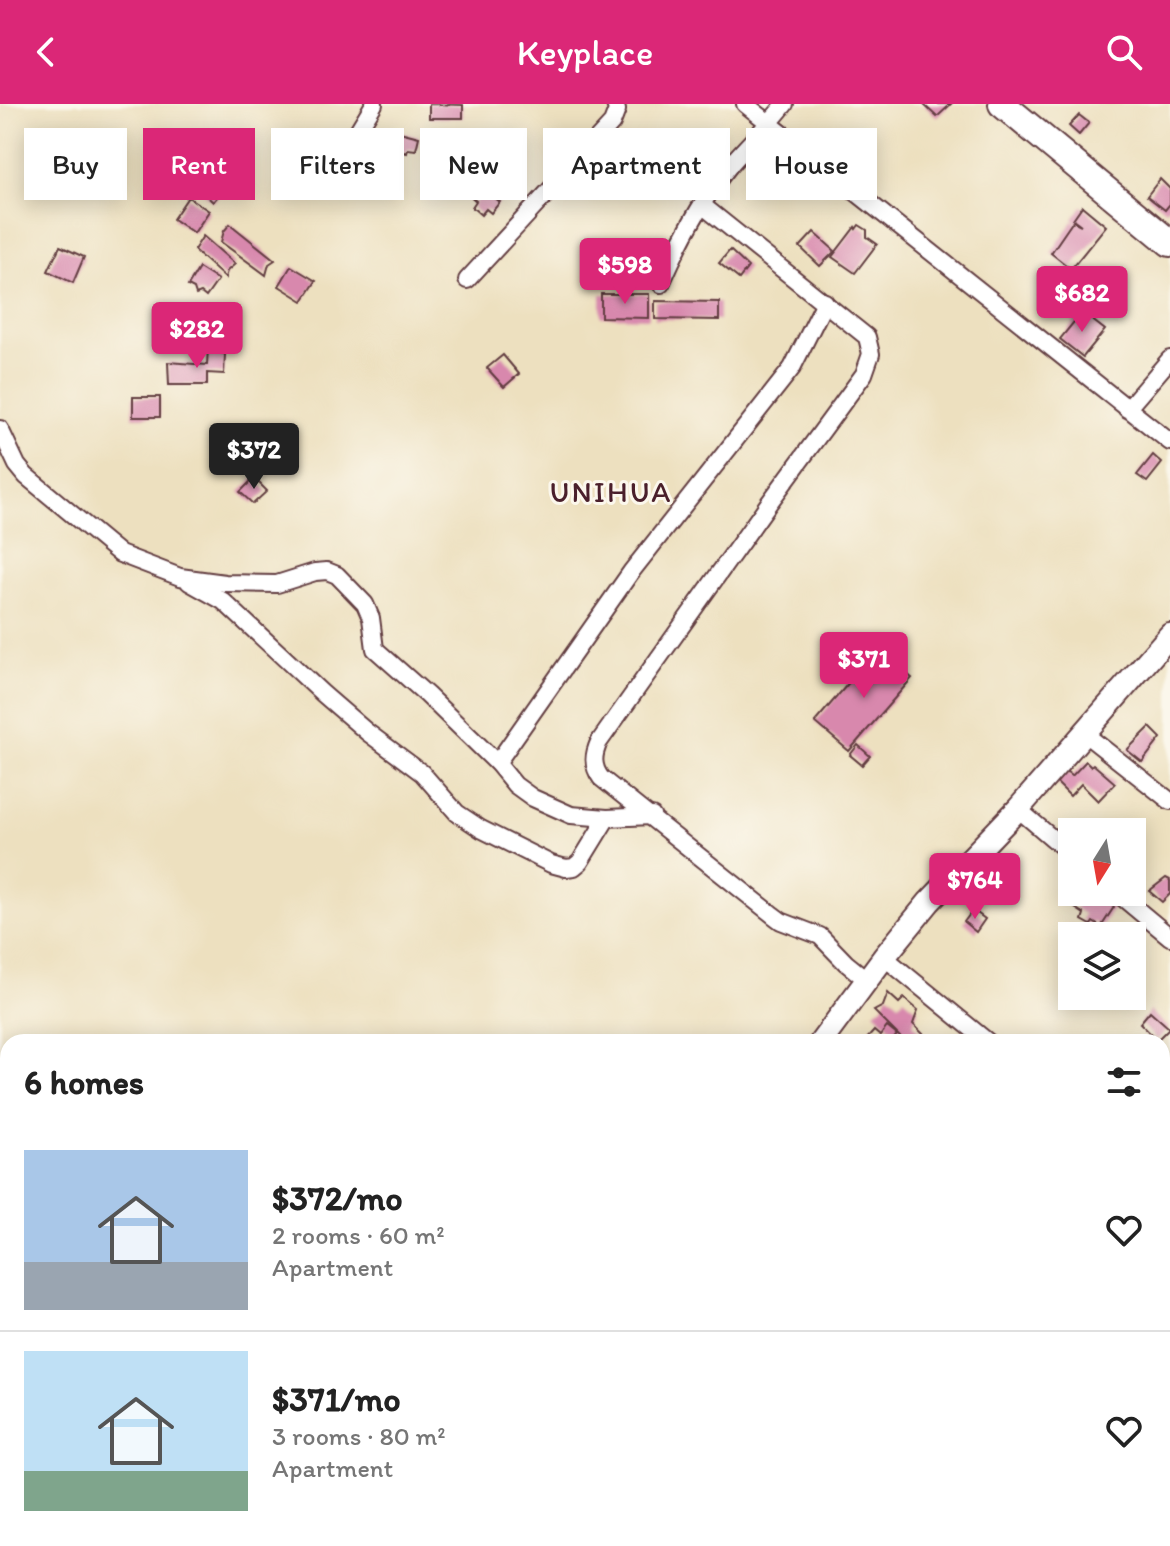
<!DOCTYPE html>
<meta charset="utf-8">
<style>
:root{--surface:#fff;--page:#f6f6f6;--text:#222;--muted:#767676;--line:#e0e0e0;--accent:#db2777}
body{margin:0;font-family:Itim,sans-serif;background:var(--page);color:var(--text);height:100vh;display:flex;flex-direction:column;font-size:30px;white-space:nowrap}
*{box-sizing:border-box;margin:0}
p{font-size:26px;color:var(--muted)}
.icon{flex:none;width:44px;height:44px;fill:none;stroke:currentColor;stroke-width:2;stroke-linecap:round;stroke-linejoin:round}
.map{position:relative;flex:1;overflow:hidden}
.drawer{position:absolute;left:0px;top:930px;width:1170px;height:512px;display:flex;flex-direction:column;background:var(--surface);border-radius:24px 24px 0 0;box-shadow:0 4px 20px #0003}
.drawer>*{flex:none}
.top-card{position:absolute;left:24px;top:24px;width:1122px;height:72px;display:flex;gap:16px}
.needle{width:52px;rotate:191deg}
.buttons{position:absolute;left:1058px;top:714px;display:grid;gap:16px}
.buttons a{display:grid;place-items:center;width:88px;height:88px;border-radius:0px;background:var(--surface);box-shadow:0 4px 20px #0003;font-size:40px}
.price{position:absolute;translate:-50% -68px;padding:0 18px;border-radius:8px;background:var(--accent);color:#fff;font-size:26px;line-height:52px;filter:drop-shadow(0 2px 4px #0008)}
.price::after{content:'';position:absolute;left:50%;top:48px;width:24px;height:18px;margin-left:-12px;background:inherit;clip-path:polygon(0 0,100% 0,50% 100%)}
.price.on{background:#222;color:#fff}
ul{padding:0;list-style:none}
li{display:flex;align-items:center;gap:24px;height:200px;padding:0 24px}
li+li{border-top:2px solid var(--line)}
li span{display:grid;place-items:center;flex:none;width:224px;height:160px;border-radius:0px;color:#555}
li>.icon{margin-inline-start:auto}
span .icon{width:96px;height:96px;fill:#fffc;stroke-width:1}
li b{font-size:34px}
h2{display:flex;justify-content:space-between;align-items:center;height:96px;padding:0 24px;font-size:34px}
.pill{padding:0 28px;border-radius:0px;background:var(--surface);box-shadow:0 4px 20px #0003;font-size:28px;line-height:72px}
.pill.on{background:var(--accent);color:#fff}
header{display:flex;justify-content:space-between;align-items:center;height:104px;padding:0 24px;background:var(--accent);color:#fff;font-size:36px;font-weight:600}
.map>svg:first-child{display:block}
.building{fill:#d888ad}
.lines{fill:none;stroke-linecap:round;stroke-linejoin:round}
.street-casing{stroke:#623c41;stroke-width:20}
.secondary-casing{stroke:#623c41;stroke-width:26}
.primary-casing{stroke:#623c41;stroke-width:30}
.street{stroke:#fff;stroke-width:16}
.secondary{stroke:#fff;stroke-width:22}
.primary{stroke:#fff;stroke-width:26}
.labels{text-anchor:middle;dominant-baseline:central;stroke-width:6;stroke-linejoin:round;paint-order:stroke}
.neighbourhood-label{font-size:30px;letter-spacing:2px;fill:#4a1f2b;stroke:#fbf7ec}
</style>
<header><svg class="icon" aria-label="back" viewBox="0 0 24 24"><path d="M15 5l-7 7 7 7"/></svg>Keyplace<svg class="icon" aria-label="search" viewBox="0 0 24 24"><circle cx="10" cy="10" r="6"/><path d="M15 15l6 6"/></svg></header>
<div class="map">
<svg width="1170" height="1442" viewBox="0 0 1170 1442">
<rect width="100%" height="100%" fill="#fbf7ec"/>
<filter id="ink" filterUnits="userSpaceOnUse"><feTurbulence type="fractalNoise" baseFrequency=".0125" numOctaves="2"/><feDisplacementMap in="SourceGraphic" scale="16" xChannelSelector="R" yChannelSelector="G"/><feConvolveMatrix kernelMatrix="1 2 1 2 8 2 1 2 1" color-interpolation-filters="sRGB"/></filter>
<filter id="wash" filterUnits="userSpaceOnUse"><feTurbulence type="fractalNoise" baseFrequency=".006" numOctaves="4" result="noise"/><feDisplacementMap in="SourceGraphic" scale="32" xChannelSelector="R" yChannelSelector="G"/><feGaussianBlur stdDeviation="1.8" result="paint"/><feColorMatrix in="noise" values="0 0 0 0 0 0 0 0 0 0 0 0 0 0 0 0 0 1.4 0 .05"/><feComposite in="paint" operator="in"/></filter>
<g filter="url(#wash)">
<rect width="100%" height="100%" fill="#ede0bf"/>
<g id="blocks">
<g class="building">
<polygon points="429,0 463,1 463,14 429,14"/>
<polygon points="923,0 951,0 937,13"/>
<polygon points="1079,11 1089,19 1079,31 1069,22"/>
<polygon points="392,26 419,33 416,46 408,45 407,49 395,46 397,43 388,41"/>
<polygon points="763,45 782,55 770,72 752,61"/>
<polygon points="357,47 380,61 360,95 336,81"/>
<polygon points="213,66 228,80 213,98 197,83"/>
<polygon points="1160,75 1170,85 1170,100 1165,106 1147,92"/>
<polygon points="478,80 500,98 491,109 486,105 481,111 472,103 476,97 469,91"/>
<polygon points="188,93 209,107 194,129 173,115"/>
<polygon points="1082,102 1106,122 1071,165 1051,149 1073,117 1081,121 1073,115"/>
<polygon points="230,120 275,156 269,160 266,171 221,138 224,127"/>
<polygon points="859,121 867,126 867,133 877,140 855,169 832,153 855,123 856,125"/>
<polygon points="814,128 835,147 820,162 800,143"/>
<polygon points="203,132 235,160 227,167 225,174 194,146"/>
<polygon points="60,142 84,153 73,179 48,167"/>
<polygon points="730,146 748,163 739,175 719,159"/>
<polygon points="291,162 316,177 303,197 279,182"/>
<polygon points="199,164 218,176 206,193 201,189 196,191 194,185 188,182"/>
<polygon points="1058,179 1077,193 1065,207 1057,201 1055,204 1044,197"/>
<polygon points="601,190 649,190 649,214 601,213"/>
<polygon points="655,197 719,198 719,216 655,215"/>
<polygon points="1082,208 1105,226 1083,253 1060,235"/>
<polygon points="208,244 220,245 220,249 225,250 224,270 207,269 207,281 169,281 168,258 207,261"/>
<polygon points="503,251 519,270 504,283 487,264"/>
<rect x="133" y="293" width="27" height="20"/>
<polygon points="1153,351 1162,359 1147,378 1137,371"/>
<polygon points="254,374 267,387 253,400 240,388"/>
<polygon points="878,545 912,574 849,647 815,618"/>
<polygon points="1150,623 1161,634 1142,658 1127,646"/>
<polygon points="858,641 870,652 862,661 850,651"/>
<polygon points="1086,657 1091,662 1093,660 1115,679 1098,697 1081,680 1070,692 1055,677 1066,667 1072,672"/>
<polygon points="1166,774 1170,776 1170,790 1162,798 1149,787"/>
<polygon points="1086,788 1097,788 1103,792 1103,795 1114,803 1101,823 1093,818 1091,821 1082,816 1084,810 1075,804"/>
<polygon points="973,806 985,815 976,828 964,818"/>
<polygon points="888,889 899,899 904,894 918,906 913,920 928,935 924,938 905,938 874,907 883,902"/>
<polygon points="1150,907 1169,924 1157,936 1140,919"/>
<polygon points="887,923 897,931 891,938 864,938 874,927 880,932"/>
<polygon points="1162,1109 1170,1116 1170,1132 1162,1142"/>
<polygon points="1086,1434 1104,1434 1108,1436 1104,1442 1080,1442"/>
</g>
</g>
</g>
<g filter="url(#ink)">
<use href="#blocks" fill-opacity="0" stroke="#623c41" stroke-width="2"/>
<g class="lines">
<defs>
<g id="street">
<polyline points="745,0 1170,338"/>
<polyline points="333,68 374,0"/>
<path d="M702 101 867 233 871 250 864 270 769 399 599 638C593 651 592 662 601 674L773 811 781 817 820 832 846 859 867 876"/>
<polyline points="467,176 612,19 617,6 615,0"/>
<path d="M661 180C679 139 701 96 730 61 748 40 768 22 785 0"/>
<polyline points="1127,305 1170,255"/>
<polyline points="0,325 17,361 26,372 120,450 180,473 225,479 277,480 315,468 327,467 337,471 365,500 371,514 375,545 427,591 497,659 515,681 533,694 571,711 607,714 652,712"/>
<polyline points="189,478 223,497 323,590 367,628 422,669 457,709 481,725 551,760 566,764 574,763 580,758 607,714"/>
<polyline points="1085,630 1170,697"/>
<polyline points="497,659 631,468 792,264 825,198"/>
<polyline points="1018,705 1072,751"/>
<polyline points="1116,788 1170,833"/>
<polyline points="884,853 988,938"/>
<polyline points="1162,1081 1170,1088"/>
<polyline points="1122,1434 1134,1442"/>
</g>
<g id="secondary">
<polyline points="821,938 884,853 929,798 1018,705 1170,531"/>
<polyline points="406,1442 412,1434"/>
</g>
<polyline id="primary" points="1002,0 1170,139"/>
</defs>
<use href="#street" class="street-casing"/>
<use href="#secondary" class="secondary-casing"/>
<use href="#primary" class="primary-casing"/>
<use href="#street" class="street"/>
<use href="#secondary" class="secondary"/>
<use href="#primary" class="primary"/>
</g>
</g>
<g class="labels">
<g class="neighbourhood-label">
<text x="611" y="387">UNIHUA</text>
</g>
</g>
</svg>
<div class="buttons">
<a><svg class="needle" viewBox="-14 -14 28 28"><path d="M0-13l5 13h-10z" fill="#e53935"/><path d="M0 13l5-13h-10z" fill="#767676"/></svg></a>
<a><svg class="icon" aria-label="layers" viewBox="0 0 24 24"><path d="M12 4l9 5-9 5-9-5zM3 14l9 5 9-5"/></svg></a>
</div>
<b class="price" style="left:625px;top:202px">$598</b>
<b class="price" style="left:1082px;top:230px">$682</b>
<b class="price" style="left:197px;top:266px">$282</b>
<b class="price on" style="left:254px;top:387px">$372</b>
<b class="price" style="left:864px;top:596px">$371</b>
<b class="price" style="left:975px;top:817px">$764</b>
<div class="top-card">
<a class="pill">Buy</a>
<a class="pill on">Rent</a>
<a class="pill">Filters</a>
<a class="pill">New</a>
<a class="pill">Apartment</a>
<a class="pill">House</a>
</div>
<section class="drawer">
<h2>6 homes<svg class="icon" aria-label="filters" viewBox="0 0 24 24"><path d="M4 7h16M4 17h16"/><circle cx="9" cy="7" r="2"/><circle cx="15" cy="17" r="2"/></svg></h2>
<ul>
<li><span style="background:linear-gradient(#a9c7e8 70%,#9aa5b1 0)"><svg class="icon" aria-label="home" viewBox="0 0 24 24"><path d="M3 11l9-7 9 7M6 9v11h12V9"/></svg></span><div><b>$372/mo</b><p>2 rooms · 60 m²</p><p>Apartment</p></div><svg class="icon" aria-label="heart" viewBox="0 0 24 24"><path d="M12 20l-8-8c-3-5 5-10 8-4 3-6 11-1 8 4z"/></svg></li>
<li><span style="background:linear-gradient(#bfe0f5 75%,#7fa58c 0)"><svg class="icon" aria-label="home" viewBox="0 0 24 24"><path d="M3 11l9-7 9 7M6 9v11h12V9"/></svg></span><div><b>$371/mo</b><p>3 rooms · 80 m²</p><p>Apartment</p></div><svg class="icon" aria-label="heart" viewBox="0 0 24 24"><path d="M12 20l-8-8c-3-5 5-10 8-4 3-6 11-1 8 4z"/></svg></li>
</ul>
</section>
</div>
